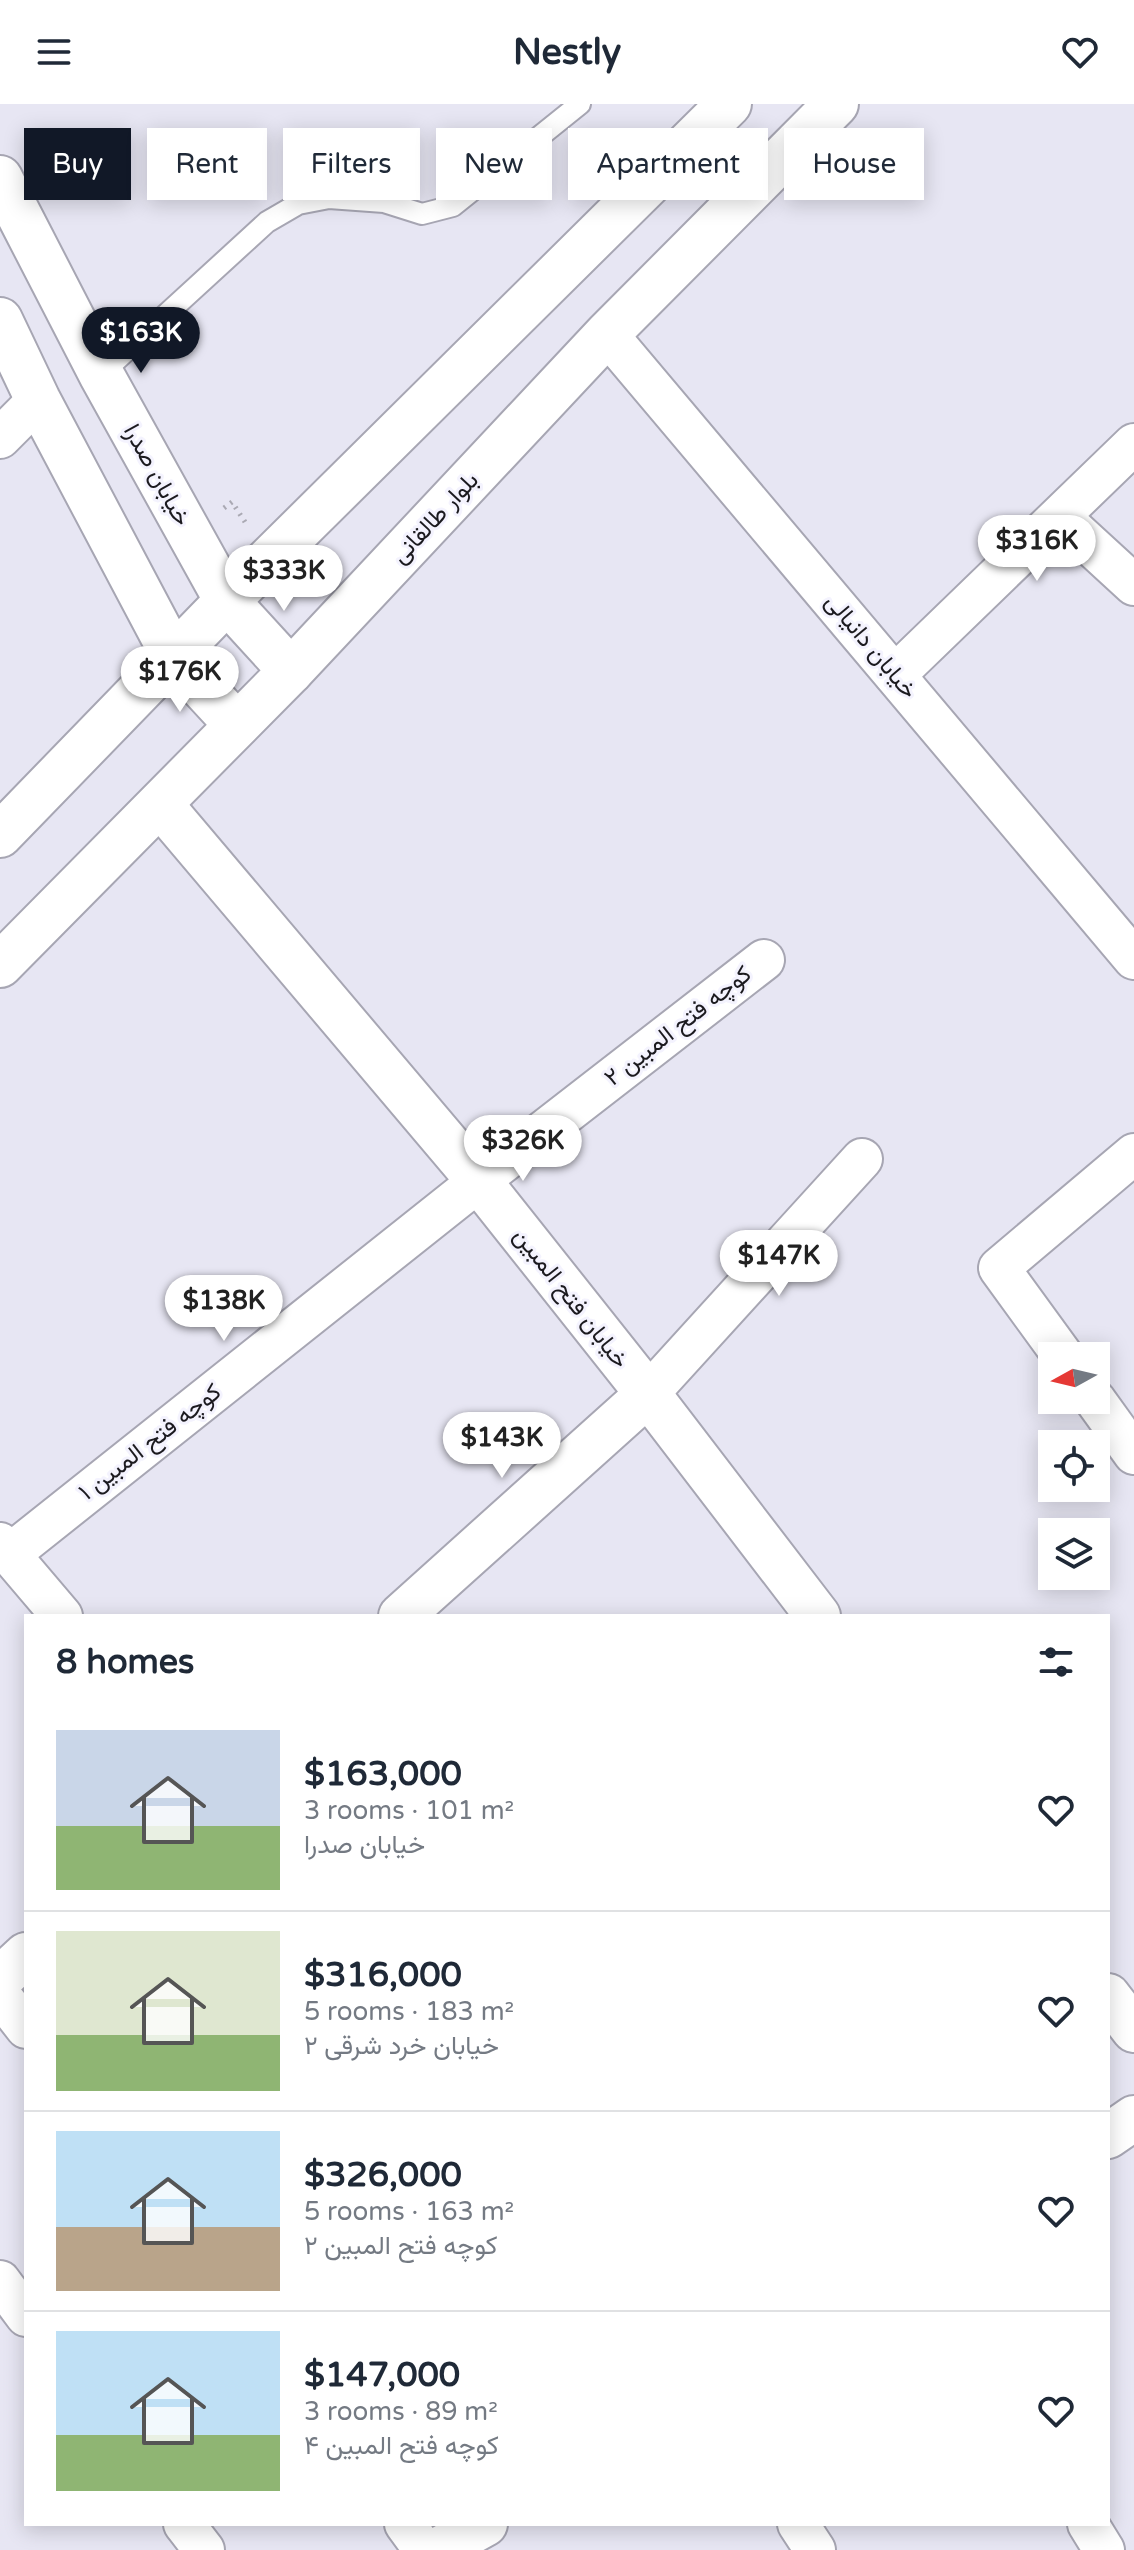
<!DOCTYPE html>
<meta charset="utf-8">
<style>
:root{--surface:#fff;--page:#f6f6f7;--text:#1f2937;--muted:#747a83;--line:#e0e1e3;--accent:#111827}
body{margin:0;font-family:"Varela Round",Vazirmatn,sans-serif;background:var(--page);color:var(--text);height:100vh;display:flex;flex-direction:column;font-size:30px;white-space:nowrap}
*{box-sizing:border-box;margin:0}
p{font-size:26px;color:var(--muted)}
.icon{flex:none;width:44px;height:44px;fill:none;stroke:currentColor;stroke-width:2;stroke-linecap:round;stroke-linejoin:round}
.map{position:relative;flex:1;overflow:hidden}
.drawer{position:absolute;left:24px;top:1510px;width:1086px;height:912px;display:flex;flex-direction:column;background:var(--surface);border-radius:0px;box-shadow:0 4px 20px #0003}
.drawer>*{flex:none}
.hud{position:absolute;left:24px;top:24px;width:1086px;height:72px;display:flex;gap:16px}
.needle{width:52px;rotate:262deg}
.tools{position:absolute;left:1038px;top:1238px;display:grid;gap:16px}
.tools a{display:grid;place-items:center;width:72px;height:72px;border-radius:0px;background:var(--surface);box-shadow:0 4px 20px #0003;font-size:40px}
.price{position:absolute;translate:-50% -68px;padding:0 18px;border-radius:28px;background:#fff;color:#222;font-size:26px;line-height:52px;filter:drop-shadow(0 2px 4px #0008)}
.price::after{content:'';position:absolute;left:50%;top:48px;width:24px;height:18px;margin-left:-12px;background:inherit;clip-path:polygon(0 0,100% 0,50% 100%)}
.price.selected{background:var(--accent);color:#fff}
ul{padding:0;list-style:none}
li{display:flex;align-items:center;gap:24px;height:200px;padding:0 32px}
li+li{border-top:2px solid var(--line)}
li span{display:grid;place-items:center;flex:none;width:224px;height:160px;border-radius:0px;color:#555}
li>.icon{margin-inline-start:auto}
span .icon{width:96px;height:96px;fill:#fffc;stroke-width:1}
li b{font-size:34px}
h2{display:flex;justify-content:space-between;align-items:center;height:96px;padding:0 32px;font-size:34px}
.chip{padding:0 28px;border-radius:0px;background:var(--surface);box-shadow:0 4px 20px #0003;font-size:28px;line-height:72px}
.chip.selected{background:var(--accent);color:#fff}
header{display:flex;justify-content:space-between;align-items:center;height:104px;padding:0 32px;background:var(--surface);font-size:36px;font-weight:700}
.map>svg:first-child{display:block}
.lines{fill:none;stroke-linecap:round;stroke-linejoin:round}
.service-casing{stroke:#a7a6b3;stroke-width:24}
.minor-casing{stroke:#a7a6b3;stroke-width:44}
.tertiary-casing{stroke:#a7a6b3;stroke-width:48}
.primary-casing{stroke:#a7a6b3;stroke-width:48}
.path{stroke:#aaa9b3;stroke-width:5;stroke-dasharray:2 6;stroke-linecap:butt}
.service{stroke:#fff;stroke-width:20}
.minor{stroke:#fff;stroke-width:40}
.tertiary{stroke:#fff;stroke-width:44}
.primary{stroke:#fff;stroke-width:44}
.labels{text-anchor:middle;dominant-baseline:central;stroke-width:6;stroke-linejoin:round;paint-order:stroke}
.street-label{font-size:24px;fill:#1b1a1f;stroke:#f4f3fe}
</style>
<header><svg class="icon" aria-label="menu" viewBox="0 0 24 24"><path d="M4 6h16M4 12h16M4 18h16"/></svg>Nestly<svg class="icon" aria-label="heart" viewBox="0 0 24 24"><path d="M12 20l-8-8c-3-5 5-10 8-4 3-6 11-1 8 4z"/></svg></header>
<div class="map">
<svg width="1134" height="2446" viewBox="0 0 1134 2446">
<rect width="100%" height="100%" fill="#e7e6f3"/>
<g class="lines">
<defs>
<polyline id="service" points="101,270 267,118 298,100 329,94 384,98 422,110 453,102 580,0"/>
<g id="minor">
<polyline points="607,230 1134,855"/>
<polyline points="0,334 38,296"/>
<polyline points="1060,413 1134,481"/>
<polyline points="895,571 1134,340"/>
<polyline points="1063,1252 999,1164 1134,1050"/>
<polyline points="648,1290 862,1055"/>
<polyline points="1095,1296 1134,1350"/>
<polyline points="0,1439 62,1512"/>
<polyline points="10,1450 479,1077 764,856"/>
<polyline points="0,1891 26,1924"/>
<polyline points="0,2177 26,2212"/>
<polyline points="184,2420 204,2446"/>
<polyline points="405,2420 424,2446"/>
<polyline points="798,2420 815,2446"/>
<polyline points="1088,2420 1104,2446"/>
</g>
<g id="tertiary">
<polyline points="0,74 101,270 227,497 291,567"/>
<polyline points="0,216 38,296 174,553 237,621"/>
<polyline points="160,700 479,1077 648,1290 818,1512"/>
<polyline points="401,1512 648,1290"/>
<polyline points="0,1875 26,1851"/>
<polyline points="1108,1892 1134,1926"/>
<polyline points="1108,2032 1134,2014"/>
<polyline points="438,2446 485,2420"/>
</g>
<g id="primary">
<polyline points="0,731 227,497 729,0"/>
<polyline points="0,861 291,567 607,230 836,0"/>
</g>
</defs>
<use href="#service" class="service-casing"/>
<use href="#minor" class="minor-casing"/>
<use href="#tertiary" class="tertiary-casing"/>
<use href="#primary" class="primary-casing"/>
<polyline class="path" points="224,404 232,398 245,418"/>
<use href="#service" class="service"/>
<use href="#minor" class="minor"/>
<use href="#tertiary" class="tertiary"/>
<use href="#primary" class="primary"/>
</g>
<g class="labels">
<g class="street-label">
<text transform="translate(157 371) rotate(61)">خیابان صدرا</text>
<text transform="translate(435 414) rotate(-47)">بلوار طالقانی</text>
<text transform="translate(871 542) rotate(50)">خیابان دانیالی</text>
<text transform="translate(678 922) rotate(-38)">کوچه فتح المبین ۲</text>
<text transform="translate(571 1194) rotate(52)">خیابان فتح المبین</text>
<text transform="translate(150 1338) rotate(-38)">کوچه فتح المبین ۱</text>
</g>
</g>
</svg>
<div class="tools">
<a><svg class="needle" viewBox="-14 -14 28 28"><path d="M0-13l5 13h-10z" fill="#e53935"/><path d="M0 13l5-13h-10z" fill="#747a83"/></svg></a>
<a><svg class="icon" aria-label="locate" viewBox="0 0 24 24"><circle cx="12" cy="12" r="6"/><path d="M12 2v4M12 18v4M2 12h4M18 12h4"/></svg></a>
<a><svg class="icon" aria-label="layers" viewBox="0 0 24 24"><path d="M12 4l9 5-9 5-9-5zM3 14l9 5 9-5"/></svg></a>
</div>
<b class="price selected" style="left:141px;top:271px">$163K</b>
<b class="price" style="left:1037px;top:479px">$316K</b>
<b class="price" style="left:284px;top:509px">$333K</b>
<b class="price" style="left:180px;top:610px">$176K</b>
<b class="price" style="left:523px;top:1079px">$326K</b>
<b class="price" style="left:779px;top:1194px">$147K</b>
<b class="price" style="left:224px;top:1239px">$138K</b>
<b class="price" style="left:502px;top:1376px">$143K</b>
<div class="hud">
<a class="chip selected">Buy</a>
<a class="chip">Rent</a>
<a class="chip">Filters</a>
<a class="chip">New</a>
<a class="chip">Apartment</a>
<a class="chip">House</a>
</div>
<section class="drawer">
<h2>8 homes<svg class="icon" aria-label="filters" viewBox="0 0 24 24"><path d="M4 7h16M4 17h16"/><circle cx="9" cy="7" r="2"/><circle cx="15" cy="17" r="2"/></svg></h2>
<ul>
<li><span style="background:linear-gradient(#c9d6e8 60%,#8fb573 0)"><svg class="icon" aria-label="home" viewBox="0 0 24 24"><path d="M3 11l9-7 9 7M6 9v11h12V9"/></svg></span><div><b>$163,000</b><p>3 rooms · 101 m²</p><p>خیابان صدرا</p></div><svg class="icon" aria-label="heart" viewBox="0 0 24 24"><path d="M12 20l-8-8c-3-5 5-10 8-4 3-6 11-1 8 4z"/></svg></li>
<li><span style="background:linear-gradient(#dfe7d0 65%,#8fb573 0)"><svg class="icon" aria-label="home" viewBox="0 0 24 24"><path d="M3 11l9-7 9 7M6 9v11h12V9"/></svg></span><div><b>$316,000</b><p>5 rooms · 183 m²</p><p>خیابان خرد شرقی ۲</p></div><svg class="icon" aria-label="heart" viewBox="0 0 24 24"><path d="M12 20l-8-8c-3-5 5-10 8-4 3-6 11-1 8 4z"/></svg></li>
<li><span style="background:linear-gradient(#bfe0f5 60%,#b9a48a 0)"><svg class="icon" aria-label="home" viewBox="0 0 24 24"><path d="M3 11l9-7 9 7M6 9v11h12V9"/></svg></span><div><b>$326,000</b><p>5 rooms · 163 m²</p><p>کوچه فتح المبین ۲</p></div><svg class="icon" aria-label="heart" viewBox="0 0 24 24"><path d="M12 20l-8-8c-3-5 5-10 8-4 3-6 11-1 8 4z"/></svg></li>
<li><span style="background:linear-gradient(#bfe0f5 65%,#8fb573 0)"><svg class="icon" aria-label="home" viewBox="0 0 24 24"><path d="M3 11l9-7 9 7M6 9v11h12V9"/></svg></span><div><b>$147,000</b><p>3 rooms · 89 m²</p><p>کوچه فتح المبین ۴</p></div><svg class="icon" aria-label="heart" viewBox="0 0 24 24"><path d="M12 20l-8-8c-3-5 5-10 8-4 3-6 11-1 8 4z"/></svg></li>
</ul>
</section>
</div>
